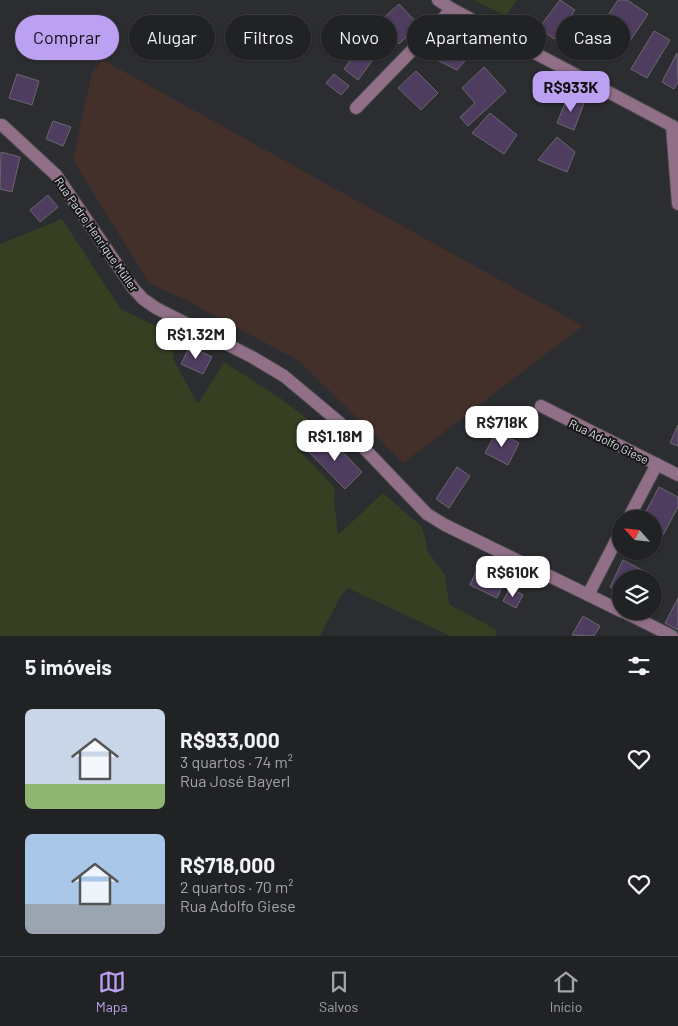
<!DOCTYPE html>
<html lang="pt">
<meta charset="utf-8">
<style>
:root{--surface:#212224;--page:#292a2c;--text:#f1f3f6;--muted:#a2a4a6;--line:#3e3f41;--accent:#bca0f2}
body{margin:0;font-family:Barlow,sans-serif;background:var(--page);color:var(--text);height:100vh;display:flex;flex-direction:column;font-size:19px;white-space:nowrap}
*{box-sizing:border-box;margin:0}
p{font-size:16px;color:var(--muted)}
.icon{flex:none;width:28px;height:28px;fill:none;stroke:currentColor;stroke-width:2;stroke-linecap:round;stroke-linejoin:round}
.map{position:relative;height:636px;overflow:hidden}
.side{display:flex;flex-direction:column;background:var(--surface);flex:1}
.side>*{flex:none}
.hud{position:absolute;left:15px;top:15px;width:649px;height:45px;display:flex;gap:10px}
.needle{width:32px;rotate:297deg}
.controls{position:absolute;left:612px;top:510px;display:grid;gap:10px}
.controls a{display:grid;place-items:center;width:50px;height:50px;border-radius:50%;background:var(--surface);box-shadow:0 1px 4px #0004,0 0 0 1px var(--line);font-size:25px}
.price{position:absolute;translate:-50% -42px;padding:0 11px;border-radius:10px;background:#fff;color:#222;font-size:16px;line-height:32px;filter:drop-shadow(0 1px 2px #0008)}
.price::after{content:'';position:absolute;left:50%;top:30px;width:15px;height:11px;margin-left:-8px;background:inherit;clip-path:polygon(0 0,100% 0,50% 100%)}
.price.on{background:var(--accent);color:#111}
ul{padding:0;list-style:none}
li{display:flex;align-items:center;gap:15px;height:125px;padding:0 25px}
li span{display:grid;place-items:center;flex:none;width:140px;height:100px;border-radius:8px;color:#555}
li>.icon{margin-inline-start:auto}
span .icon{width:60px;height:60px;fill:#fffc;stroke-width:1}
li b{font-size:21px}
h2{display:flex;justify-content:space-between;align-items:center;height:60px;padding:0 25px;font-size:21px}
.pill{padding:0 18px;border-radius:22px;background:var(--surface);box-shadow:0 1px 4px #0004,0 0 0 1px var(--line);font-size:18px;line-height:45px}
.pill.on{background:var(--accent);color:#111}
.dock{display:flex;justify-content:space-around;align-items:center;height:70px;border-top:1px solid var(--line);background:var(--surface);font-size:14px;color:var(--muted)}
.dock a{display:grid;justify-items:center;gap:2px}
.dock .on{color:var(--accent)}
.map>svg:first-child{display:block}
.industrial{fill:#43302a}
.green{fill:#363f21}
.building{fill:#4f3d60;stroke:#6a686c}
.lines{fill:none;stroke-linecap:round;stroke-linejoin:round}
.minor-casing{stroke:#48494b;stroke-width:14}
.minor{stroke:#906f87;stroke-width:12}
.labels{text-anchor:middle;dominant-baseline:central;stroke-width:4;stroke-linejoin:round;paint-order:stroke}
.street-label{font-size:12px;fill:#d8d9db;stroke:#151617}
</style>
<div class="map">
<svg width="678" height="636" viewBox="0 0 678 636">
<rect width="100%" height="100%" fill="#2c2d30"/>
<polygon class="industrial" points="103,60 583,326 403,463 299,361 186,300 149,283 73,160 92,72"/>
<g class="green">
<polygon points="474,0 517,0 506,16"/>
<polygon points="62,219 121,309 176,336 173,359 198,404 224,362 283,400 321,430 301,452 335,488 334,500 338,535 383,493 422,527 428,552 445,575 449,604 497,630 495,636 450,636 348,588 342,594 320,636 0,636 0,244"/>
</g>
<g class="building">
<polygon points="560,0 575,10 554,39 539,28"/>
<polygon points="618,0 627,0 648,14 624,50 597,32"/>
<polygon points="399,4 419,25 399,44 379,22"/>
<polygon points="372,31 386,42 358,80 344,69"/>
<polygon points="654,31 670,40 647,78 631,69"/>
<polygon points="455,40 471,54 457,70 437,60"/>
<polygon points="677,53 678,82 674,89 662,82"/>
<polygon points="484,67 506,91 468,126 460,117 475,103 462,88"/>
<polygon points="416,71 438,93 421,110 398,88"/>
<polygon points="17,74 39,81 32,105 9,98"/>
<polygon points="334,74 349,86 341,95 326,83"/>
<polygon points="568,96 584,103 574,130 557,123"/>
<polygon points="490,113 517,135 504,154 472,133"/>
<polygon points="53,121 71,127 63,146 46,139"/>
<polygon points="557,137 575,152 567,172 538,160"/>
<polygon points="1,152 20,157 12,192 0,189"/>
<polygon points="48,195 58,207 40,222 30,210"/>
<polygon points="190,346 212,357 203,374 181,364"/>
<polygon points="678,425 678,446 670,443"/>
<polygon points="497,431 519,443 508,465 485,453"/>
<polygon points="325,434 362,472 345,489 308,451"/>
<polygon points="457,467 470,476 449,508 436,499"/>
<polygon points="659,487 678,497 678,507 663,535 654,530 654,519 642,519"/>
<polygon points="623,560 648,573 645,579 621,579 621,593 610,587"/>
<polygon points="480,563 507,576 497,598 470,585"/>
<polygon points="510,588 523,595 516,608 503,601"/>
<polygon points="678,598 678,630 665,623"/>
<polygon points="583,616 600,626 594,636 572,635"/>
</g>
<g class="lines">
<defs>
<g id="minor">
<polyline points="438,0 452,9 678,129"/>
<polyline points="356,108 452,9"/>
<polyline points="2,125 56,175 133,288 143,299 156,308 252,357 284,376 339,422 427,514 445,525 621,611"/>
<polyline points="672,126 678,204"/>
<polyline points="541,406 678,475"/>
<polyline points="628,519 657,464"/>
<polyline points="588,595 621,531"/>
<polyline points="622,611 672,636"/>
</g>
</defs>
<use href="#minor" class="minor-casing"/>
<use href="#minor" class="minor"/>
</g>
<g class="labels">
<g class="street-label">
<text transform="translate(97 234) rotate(55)">Rua Padre Henrique Müller</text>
<text transform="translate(609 441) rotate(26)">Rua Adolfo Giese</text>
</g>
</g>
</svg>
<div class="controls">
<a><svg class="needle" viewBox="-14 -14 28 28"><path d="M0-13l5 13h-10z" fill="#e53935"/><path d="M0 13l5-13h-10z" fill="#a2a4a6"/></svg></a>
<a><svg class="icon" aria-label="layers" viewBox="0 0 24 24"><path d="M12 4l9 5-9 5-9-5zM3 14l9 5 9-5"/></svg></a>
</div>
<b class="price on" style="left:571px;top:113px">R$933K</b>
<b class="price" style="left:196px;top:360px">R$1.32M</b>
<b class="price" style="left:502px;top:448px">R$718K</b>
<b class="price" style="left:335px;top:462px">R$1.18M</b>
<b class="price" style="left:513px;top:598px">R$610K</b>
<div class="hud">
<a class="pill on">Comprar</a>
<a class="pill">Alugar</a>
<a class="pill">Filtros</a>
<a class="pill">Novo</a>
<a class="pill">Apartamento</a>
<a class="pill">Casa</a>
</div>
</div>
<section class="side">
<h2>5 imóveis<svg class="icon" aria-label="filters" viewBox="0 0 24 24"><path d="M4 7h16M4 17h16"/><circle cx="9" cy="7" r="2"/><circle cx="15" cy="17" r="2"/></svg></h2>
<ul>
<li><span style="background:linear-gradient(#c9d6e8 75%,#8fb573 0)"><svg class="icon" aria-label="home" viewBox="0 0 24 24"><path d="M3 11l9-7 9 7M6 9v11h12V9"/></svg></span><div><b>R$933,000</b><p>3 quartos · 74 m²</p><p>Rua José Bayerl</p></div><svg class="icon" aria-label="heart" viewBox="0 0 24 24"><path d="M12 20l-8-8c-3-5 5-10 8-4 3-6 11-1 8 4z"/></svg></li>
<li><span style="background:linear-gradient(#a9c7e8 70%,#9aa5b1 0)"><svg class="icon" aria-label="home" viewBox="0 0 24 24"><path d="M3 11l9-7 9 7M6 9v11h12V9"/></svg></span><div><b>R$718,000</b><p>2 quartos · 70 m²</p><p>Rua Adolfo Giese</p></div><svg class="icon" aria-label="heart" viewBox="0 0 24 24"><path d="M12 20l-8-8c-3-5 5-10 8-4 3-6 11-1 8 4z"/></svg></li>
</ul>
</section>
<nav class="dock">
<a class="on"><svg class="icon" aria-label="map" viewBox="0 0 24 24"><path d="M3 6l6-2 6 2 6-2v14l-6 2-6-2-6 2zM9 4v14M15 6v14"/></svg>Mapa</a>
<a><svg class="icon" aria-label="saved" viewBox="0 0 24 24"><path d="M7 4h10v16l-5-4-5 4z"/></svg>Salvos</a>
<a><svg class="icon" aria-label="home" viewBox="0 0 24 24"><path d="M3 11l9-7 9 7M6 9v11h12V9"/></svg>Início</a>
</nav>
